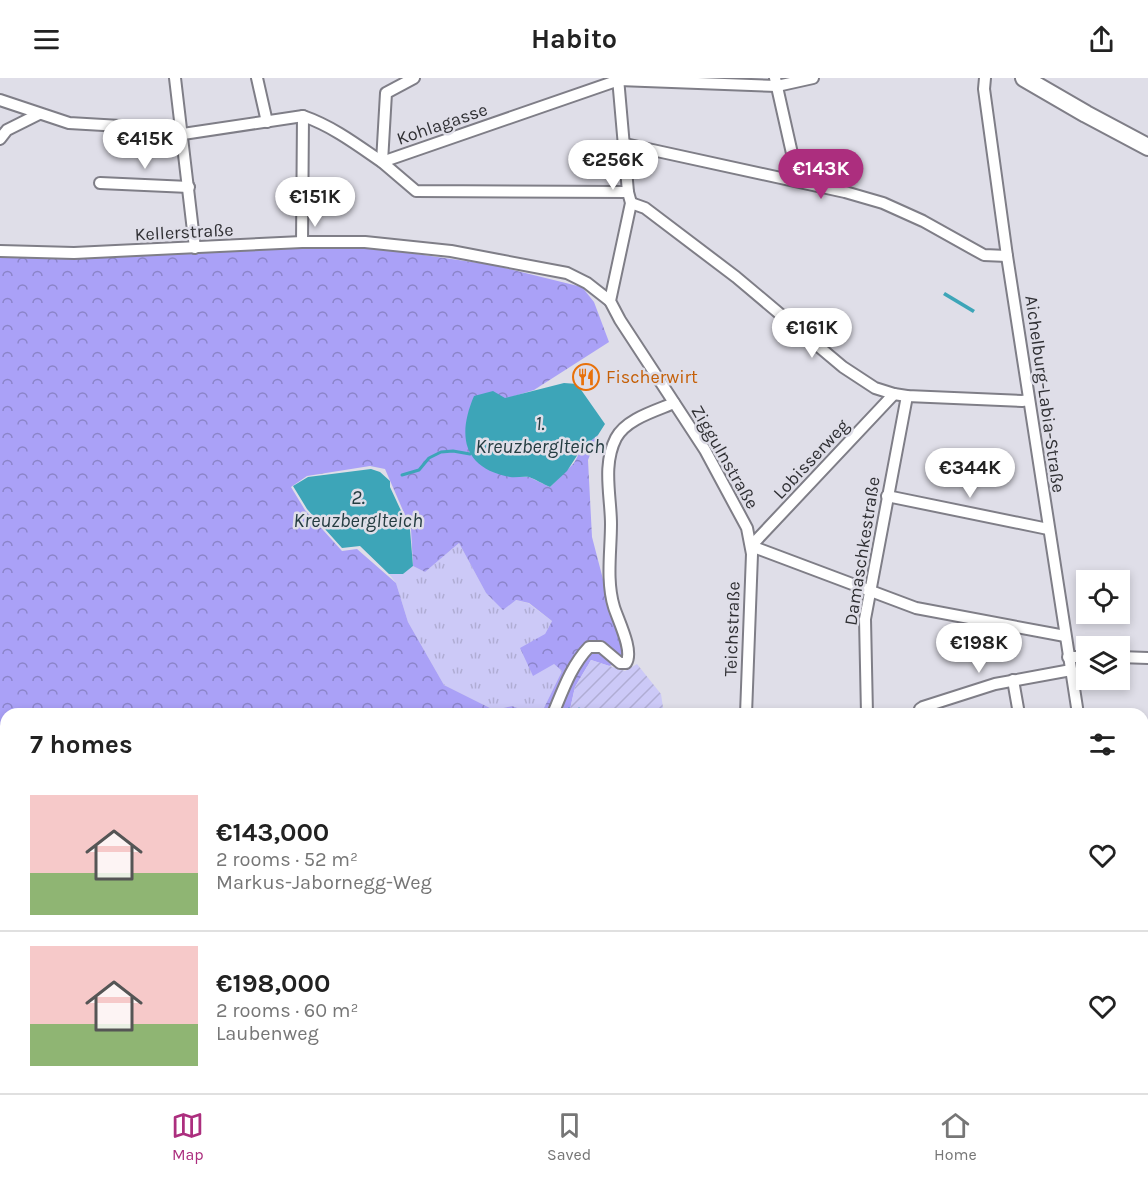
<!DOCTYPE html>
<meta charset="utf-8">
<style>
:root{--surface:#fff;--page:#f2f2f2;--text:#222;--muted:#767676;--line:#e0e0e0;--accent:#ac2e7e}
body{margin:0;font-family:Karla,sans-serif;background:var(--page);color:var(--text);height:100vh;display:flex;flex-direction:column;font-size:22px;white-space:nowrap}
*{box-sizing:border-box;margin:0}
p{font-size:20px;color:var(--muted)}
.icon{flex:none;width:33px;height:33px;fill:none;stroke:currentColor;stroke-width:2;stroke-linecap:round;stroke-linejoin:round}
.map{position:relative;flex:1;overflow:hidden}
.drawer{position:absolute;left:0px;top:630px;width:1149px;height:386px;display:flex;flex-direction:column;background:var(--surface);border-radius:18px 18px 0 0;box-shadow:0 3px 9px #0003}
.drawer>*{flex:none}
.fabs{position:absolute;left:1076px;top:492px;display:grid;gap:12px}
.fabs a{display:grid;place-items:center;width:54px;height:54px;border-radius:0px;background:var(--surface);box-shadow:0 3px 9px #0003;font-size:30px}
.price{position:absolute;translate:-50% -51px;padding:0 14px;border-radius:21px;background:#fff;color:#222;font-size:20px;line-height:39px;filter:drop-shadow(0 2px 3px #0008)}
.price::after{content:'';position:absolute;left:50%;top:36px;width:18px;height:14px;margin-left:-9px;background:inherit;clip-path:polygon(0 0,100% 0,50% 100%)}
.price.on{background:var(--accent);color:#fff}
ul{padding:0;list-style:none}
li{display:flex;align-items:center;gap:18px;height:150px;padding:0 30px}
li+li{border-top:2px solid var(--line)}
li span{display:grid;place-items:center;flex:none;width:168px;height:120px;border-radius:0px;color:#555}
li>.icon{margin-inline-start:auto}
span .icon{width:72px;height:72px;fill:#fffc;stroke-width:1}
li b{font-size:26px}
h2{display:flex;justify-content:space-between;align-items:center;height:72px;padding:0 30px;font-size:26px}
header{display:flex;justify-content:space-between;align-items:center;height:78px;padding:0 30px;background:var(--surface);font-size:27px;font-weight:700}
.menu{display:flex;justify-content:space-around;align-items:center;height:84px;border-top:2px solid var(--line);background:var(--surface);font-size:16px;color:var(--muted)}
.menu a{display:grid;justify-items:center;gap:3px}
.menu .on{color:var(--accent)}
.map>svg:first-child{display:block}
.grass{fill:url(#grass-tufts)}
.forest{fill:url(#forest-crowns)}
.wetland{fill:url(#wetland-marsh)}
.garden{fill:url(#garden-furrows)}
.water{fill:#3da5b8}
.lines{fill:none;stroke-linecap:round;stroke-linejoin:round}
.stream{stroke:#3da5b8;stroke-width:3}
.minor-casing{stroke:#7f7e87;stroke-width:14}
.primary-casing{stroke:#7f7e87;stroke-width:20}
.minor{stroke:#fff;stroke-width:10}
.primary{stroke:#fff;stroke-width:16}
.labels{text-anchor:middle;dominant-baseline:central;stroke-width:5;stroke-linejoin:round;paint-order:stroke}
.street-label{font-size:18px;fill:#303034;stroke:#dfdee8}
.food-label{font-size:18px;fill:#c56008;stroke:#dfdee8;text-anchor:start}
.water-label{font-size:20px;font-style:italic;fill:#243c41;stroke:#dfdee8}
</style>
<header><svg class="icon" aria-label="menu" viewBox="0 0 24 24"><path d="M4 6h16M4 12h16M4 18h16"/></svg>Habito<svg class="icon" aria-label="share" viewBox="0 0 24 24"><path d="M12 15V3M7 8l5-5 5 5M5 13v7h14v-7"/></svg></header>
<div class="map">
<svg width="1148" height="1015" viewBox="0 0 1148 1015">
<defs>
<pattern id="grass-tufts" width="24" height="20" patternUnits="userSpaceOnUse" patternTransform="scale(1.5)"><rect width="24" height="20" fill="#ccc9f7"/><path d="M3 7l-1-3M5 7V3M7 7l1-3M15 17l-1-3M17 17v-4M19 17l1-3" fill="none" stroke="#b0add4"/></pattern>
<pattern id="forest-crowns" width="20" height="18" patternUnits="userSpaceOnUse" patternTransform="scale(1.5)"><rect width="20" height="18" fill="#aaa1f7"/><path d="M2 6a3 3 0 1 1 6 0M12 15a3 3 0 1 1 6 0" fill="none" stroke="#8b84c9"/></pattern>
<pattern id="wetland-marsh" width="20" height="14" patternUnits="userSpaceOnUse" patternTransform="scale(1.5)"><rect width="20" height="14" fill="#ccc9f7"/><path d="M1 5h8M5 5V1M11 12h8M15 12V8" fill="none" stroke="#b0add4"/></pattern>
<pattern id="garden-furrows" width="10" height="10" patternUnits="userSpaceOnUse" patternTransform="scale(1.5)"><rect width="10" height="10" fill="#ccc9f7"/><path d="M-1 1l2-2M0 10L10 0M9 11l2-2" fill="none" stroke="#b0add4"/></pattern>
</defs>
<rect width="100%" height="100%" fill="#dfdee8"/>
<g class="grass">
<polygon points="459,465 486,515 503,531 515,522 528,525 552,543 545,556 554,586 562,593 541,636 534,636 512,628 494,632 444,607 408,544 396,505 389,496 403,496 413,488 425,494"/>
<polygon points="0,764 6,806 6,835 0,840"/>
</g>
<g class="forest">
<polygon points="361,168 493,187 582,209 594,224 609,264 534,312 505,321 510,399 529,399 550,409 574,385 582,370 598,357 588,382 592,459 618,559 626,583 609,588 591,582 575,609 569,636 541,636 562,593 554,586 533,598 520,570 545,556 552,543 529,525 516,522 503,532 486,515 459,465 425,494 413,488 411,451 385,391 370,388 307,398 291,409 305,432 342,473 357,471 396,505 408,544 444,607 494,632 512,628 534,636 6,636 6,806 0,764 0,177 78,180"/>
<polygon points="6,835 6,1010 203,1010 197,1015 0,1015 0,840"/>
</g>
<polygon class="wetland" points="0,826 6,829 6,858 0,861"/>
<polygon class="garden" points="591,582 625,593 637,586 661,616 664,636 569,636 575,609"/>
<g class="water">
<polygon points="945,214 975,232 973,235 943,217"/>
<path d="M564 305 577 306 605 346 598 357 582 370 567 393 550 409C543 406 535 401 529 399 523 398 516 400 510 399 463 390 457 358 474 318L493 313 505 320Z"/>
<polygon points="371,391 380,394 390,403 390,409 410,452 413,488 403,496 389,496 360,468 342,470 307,431 293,408 308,399"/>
</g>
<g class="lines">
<g class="stream">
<polyline points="402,397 419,392 429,380 441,374 453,373 470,376"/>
<polyline points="569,631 572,635 576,635 579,631 585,636"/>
</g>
<defs>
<g id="minor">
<polyline points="175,0 195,170"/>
<polyline points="257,0 267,44"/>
<polyline points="414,0 386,15 382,84 416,113 628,114"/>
<polyline points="618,0 628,114 631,125 610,223 620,242 705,372 747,450 752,476 746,636"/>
<polyline points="775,0 798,102"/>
<polyline points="985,0 984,11 1007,178 1078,636"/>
<path d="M0 22 69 45 138 49 183 56 303 38C332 48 356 66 382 84L619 2 777 8 813 0"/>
<polyline points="0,61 7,52 39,36"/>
<polyline points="625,66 845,114 883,125 923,143 984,177 1007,178"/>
<polyline points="100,105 189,109"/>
<polyline points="631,125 645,130 736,199 843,289 875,310 894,316 907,318 1022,323 1029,322"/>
<polyline points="302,164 303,38"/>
<polyline points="0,173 74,175 302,164 365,164 451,173 567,195 587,205 610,223"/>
<polyline points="887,418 1048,451"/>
<polyline points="751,468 916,530 1065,558"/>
<polyline points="751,468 894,316"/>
<polyline points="1068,579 1086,579"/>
<polyline points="1119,579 1148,580"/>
<polyline points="1013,602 1019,636"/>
<path d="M553 636C563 612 571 588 589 569H601L620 585H626C634 573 618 542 614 529 606 503 611 473 611 446 611 419 602 387 616 360 626 341 655 333 674 325"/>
<polyline points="867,636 865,541 907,318"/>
<polyline points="918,636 920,631 923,629 995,606 1071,592"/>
<polyline points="1143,854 1143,880"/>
<polyline points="1143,885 1148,955"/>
<polyline points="454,1010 454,1015"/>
<polyline points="801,1010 802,1015"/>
<polyline points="1125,1010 1146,1015"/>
<polyline points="553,1015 562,1010"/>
<polyline points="765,1015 771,1010"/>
</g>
<polyline id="primary" points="1024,0 1086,36 1148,69"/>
</defs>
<use href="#minor" class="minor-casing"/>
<use href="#primary" class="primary-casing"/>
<use href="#minor" class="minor"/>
<use href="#primary" class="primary"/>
</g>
<defs>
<symbol id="restaurant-ring" viewBox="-11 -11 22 22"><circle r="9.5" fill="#dfdee8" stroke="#e8710a" stroke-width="1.5"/><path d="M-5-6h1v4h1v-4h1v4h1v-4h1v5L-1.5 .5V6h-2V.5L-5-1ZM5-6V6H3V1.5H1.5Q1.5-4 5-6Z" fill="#e8710a"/></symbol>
</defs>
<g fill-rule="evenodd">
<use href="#restaurant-ring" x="571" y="284" width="30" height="30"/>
</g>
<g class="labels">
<g class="street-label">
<text transform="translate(442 46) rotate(-19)">Kohlagasse</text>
<text transform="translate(184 154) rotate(-3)">Kellerstraße</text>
<text transform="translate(1045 316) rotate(82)">Aichelburg-Labia-Straße</text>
<text transform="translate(725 379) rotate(60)">Ziggulnstraße</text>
<text transform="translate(811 381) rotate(-47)">Lobisserweg</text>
<text transform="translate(862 473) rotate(-81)">Damaschkestraße</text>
<text transform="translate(732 551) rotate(-88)">Teichstraße</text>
</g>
<g class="food-label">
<text x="606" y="299">Fischerwirt</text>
</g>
<g class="water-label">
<text x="540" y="345">1.<tspan x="540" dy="23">Kreuzberglteich</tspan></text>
<text x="358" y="419">2.<tspan x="358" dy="23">Kreuzberglteich</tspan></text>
</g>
</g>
</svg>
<div class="fabs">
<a><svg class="icon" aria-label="locate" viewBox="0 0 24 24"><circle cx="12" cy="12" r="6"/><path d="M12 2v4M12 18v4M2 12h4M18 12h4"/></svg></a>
<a><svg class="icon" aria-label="layers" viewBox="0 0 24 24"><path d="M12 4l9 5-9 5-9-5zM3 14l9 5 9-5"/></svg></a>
</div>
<b class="price" style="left:145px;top:92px">€415K</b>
<b class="price" style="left:613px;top:113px">€256K</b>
<b class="price on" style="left:821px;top:122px">€143K</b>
<b class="price" style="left:315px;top:150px">€151K</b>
<b class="price" style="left:812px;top:281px">€161K</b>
<b class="price" style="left:970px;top:421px">€344K</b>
<b class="price" style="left:979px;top:596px">€198K</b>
<section class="drawer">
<h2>7 homes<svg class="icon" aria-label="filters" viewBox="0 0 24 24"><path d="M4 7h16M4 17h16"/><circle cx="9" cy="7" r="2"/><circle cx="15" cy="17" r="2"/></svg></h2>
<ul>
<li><span style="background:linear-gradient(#f6c9c9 65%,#8fb573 0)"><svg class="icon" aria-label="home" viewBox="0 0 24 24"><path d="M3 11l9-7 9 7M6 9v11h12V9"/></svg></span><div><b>€143,000</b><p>2 rooms · 52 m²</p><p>Markus-Jabornegg-Weg</p></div><svg class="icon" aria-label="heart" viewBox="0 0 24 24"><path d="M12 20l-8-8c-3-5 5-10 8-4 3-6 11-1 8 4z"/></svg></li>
<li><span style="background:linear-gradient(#f6c9c9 65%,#8fb573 0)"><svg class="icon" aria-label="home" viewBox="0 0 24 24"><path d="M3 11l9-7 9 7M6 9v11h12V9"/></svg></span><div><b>€198,000</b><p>2 rooms · 60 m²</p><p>Laubenweg</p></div><svg class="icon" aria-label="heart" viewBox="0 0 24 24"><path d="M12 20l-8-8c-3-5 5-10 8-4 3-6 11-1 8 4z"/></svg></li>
</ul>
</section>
</div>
<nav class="menu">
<a class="on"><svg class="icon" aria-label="map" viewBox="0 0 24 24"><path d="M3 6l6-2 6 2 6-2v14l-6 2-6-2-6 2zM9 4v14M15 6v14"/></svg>Map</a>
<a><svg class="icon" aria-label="saved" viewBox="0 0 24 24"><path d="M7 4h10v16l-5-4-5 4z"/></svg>Saved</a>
<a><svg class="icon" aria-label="home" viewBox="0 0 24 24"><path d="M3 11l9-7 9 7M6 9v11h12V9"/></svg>Home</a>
</nav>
